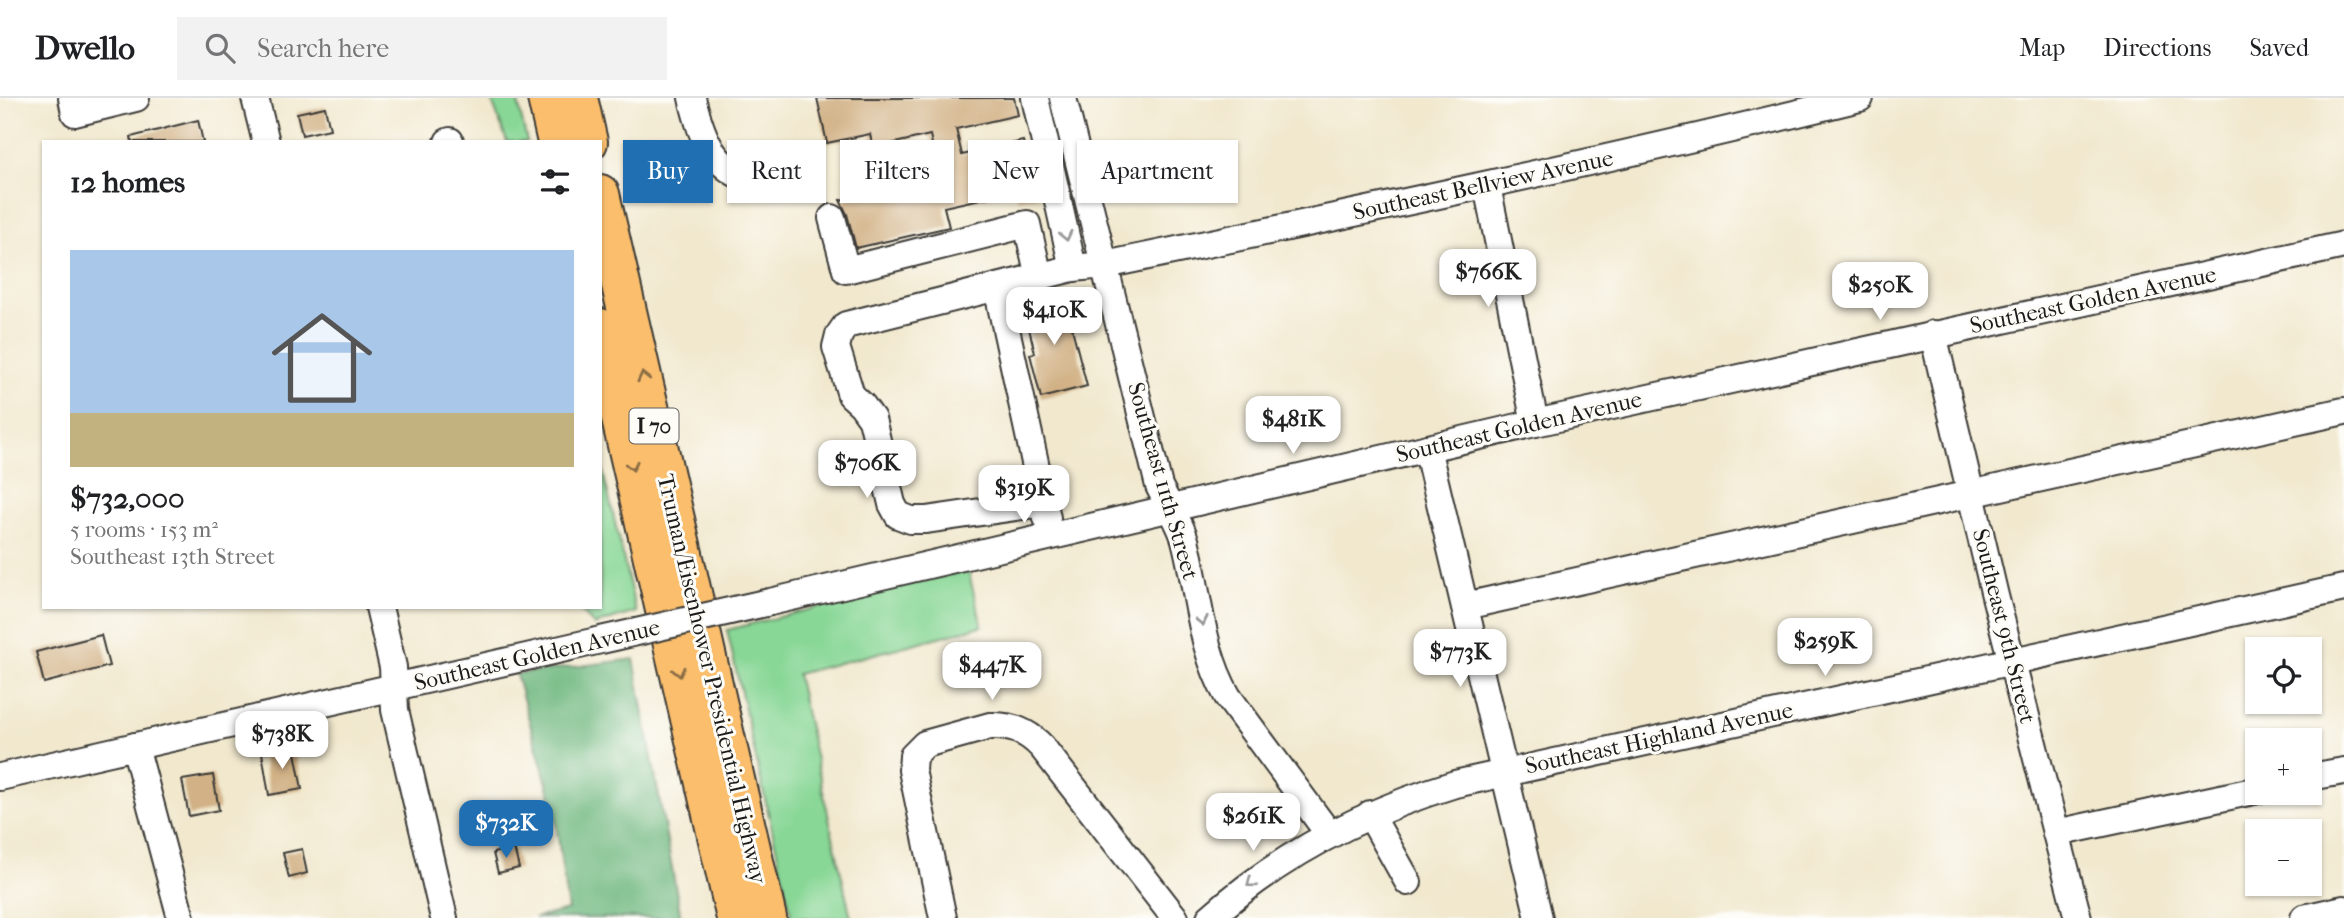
<!DOCTYPE html>
<meta charset="utf-8">
<style>
:root{--surface:#fff;--page:#f2f2f2;--text:#202124;--muted:#757577;--line:#e0e0e0;--accent:#1f6fb2}
body{margin:0;font-family:"IM FELL French Canon",serif;background:var(--page);color:var(--text);height:100vh;display:flex;flex-direction:column;font-size:26px;white-space:nowrap}
*{box-sizing:border-box;margin:0}
p{font-size:23px;color:var(--muted)}
.icon{flex:none;width:38px;height:38px;fill:none;stroke:currentColor;stroke-width:2;stroke-linecap:round;stroke-linejoin:round}
.map{position:relative;flex:1;overflow:hidden}
.panel{position:absolute;left:42px;top:42px;width:560px;height:469px;display:flex;flex-direction:column;background:var(--surface);border-radius:0px;box-shadow:0 2px 5px #0004}
.panel>*{flex:none}
.banner{position:absolute;left:623px;top:42px;width:665px;height:63px;display:flex;gap:14px}
.buttons{position:absolute;left:2245px;top:539px;display:grid;gap:14px}
.buttons a{display:grid;place-items:center;width:77px;height:77px;border-radius:0px;background:var(--surface);box-shadow:0 2px 5px #0004;font-size:35px}
.price{position:absolute;translate:-50% -60px;padding:0 16px;border-radius:14px;background:#fff;color:#222;font-size:23px;line-height:46px;filter:drop-shadow(0 2px 4px #0008)}
.price::after{content:'';position:absolute;left:50%;top:42px;width:21px;height:16px;margin-left:-10px;background:inherit;clip-path:polygon(0 0,100% 0,50% 100%)}
.price.current{background:var(--accent);color:#fff}
ul{padding:0;list-style:none}
li{display:grid;align-content:center;gap:14px;height:371px;padding:0 28px}
li span{display:grid;place-items:center;height:217px;border-radius:0px;color:#555}
li>.icon{margin-inline-start:auto}
span .icon{width:126px;height:126px;fill:#fffc;stroke-width:1}
li b{font-size:30px}
h2{display:flex;justify-content:space-between;align-items:center;height:84px;padding:0 28px;font-size:30px}
.tag{padding:0 24px;border-radius:0px;background:var(--surface);box-shadow:0 2px 5px #0004;font-size:24px;line-height:63px}
.tag.current{background:var(--accent);color:#fff}
header{display:flex;align-items:center;gap:42px;box-sizing:border-box;height:98px;padding:0 35px;background:var(--surface);border-bottom:2px solid var(--line)}
header strong{font-size:33px}
nav{display:flex;gap:38px;margin-inline-start:auto;font-size:24px}
.search{width:490px;height:63px;background:var(--page);display:flex;align-items:center;gap:18px;box-sizing:border-box;padding:0 24px;border-radius:0px;color:var(--muted);font-size:26px}
.map>svg:first-child{display:block}
.green{fill:#88d796;stroke:#527a59;stroke-width:2}
.forest{fill:#6eb87f;stroke:#456a4e;stroke-width:2}
.building{fill:#d1b185}
.lines{fill:none;stroke-linecap:round;stroke-linejoin:round}
.minor-casing{stroke:#3c3b37;stroke-width:30}
.highway-casing{stroke:#3c3b37;stroke-width:42}
.minor{stroke:#fff;stroke-width:26}
.highway{stroke:#fabe6d;stroke-width:38}
.minor-bridge-casing{stroke:#3c3b37;stroke-width:30;stroke-linecap:butt}
.minor-bridge{stroke:#fff;stroke-width:26}
.oneway{stroke:#999}
.oneway2{stroke:#8b6d44}
.labels{text-anchor:middle;dominant-baseline:central;stroke-width:6;stroke-linejoin:round;paint-order:stroke}
.shield{fill:#fdfcf7;stroke:#605f5e;stroke-width:2}
.shield-label{font-size:21px;font-weight:bold;fill:#1c1c1c}
.street-label{font-size:23px;fill:#1c1c1c;stroke:#fdfcf7}
</style>
<header>
<strong>Dwello</strong>
<div class="search"><svg class="icon" aria-label="search" viewBox="0 0 24 24"><circle cx="10" cy="10" r="6"/><path d="M15 15l6 6"/></svg>Search here</div>
<nav><a>Map</a><a>Directions</a><a>Saved</a></nav>
</header>
<div class="map">
<svg width="2344" height="820" viewBox="0 0 2344 820">
<rect width="100%" height="100%" fill="#fdfcf7"/>
<filter id="ink" filterUnits="userSpaceOnUse"><feTurbulence type="fractalNoise" baseFrequency=".0143" numOctaves="2"/><feDisplacementMap in="SourceGraphic" scale="14" xChannelSelector="R" yChannelSelector="G"/><feConvolveMatrix kernelMatrix="1 2 1 2 8 2 1 2 1" color-interpolation-filters="sRGB"/></filter>
<filter id="wash" filterUnits="userSpaceOnUse"><feTurbulence type="fractalNoise" baseFrequency=".00686" numOctaves="4" result="noise"/><feDisplacementMap in="SourceGraphic" scale="28" xChannelSelector="R" yChannelSelector="G"/><feGaussianBlur stdDeviation="1.57" result="paint"/><feColorMatrix in="noise" values="0 0 0 0 0 0 0 0 0 0 0 0 0 0 0 0 0 1.4 0 .05"/><feComposite in="paint" operator="in"/></filter>
<g filter="url(#wash)">
<rect width="100%" height="100%" fill="#f1e8ce"/>
<g class="green">
<polygon points="491,0 517,0 527,44 507,44"/>
<polygon points="600,361 636,514 594,527 578,509 600,509"/>
<polygon points="968,472 982,528 797,576 851,820 792,820 727,532"/>
</g>
<polygon class="forest" points="634,561 681,820 535,820 568,812 554,710 516,576"/>
<g id="blocks">
<g class="building">
<polygon points="817,0 1014,0 1018,17 956,31 962,57 1023,43 1029,69 1034,68 1041,97 1018,102 1016,93 944,109 949,129 856,150 847,116 840,102 940,80 930,37 873,50 870,36 827,45"/>
<polygon points="325,9 330,31 302,37 297,15"/>
<polygon points="198,22 203,44 132,44 131,39"/>
<polygon points="1063,196 1087,288 1041,300 1030,256 1035,255 1023,206"/>
<polygon points="101,537 109,568 44,585 36,554"/>
<polygon points="294,649 302,691 269,697 262,655"/>
<polygon points="213,677 219,712 189,718 182,682"/>
<polygon points="514,750 519,770 498,775 493,755"/>
<polygon points="302,751 307,775 289,780 283,755"/>
</g>
</g>
</g>
<g filter="url(#ink)">
<use href="#blocks" fill-opacity="0" stroke="#3c3b37" stroke-width="2"/>
<g class="lines">
<defs>
<g id="minor">
<polyline points="72,0 75,15 136,0"/>
<polyline points="255,0 266,44"/>
<path d="M692 0C703 45 715 75 764 86 774 89 786 91 796 89"/>
<polyline points="1035,0 1073,170"/>
<path d="M1063 0 1159 388C1167 405 1180 424 1185 442 1199 495 1200 551 1228 599L1329 736"/>
<polyline points="448,44 450,43"/>
<polyline points="1487,88 1535,325"/>
<polyline points="832,120 846,172 1027,126 1039,179"/>
<polyline points="997,189 1047,420"/>
<polyline points="1933,236 1995,498 2078,820"/>
<polyline points="1427,350 1539,820"/>
<path d="M1043 405 926 422H911L898 417 892 406 872 321 862 307 851 297 836 249 839 237 846 227 1073 170 1105 167C1357 115 1610 62 1860 0"/>
<polyline points="770,504 1535,325 2344,147"/>
<polyline points="1465,508 2344,313"/>
<polyline points="379,509 393,569 395,612 444,820"/>
<polyline points="135,648 181,820"/>
<polyline points="0,679 601,542"/>
<polyline points="2310,679 2344,673"/>
<polyline points="1370,716 1408,784"/>
<polyline points="2056,735 2258,692"/>
<path d="M943 820 912 672 913 658 925 646 990 628C1011 627 1027 633 1042 649L1175 820"/>
<path d="M1210 820C1281 756 1363 714 1455 686L2344 490"/>
<polyline points="2304,820 2344,811"/>
</g>
<g id="highway">
<polyline points="547,0 557,44"/>
<polyline points="578,0 588,44"/>
<polyline points="600,96 767,820"/>
<polyline points="600,230 736,820"/>
</g>
</defs>
<use href="#minor" class="minor-casing"/>
<use href="#highway" class="highway-casing"/>
<use href="#minor" class="minor"/>
<use href="#highway" class="highway"/>
<defs>
<polyline id="minor-bridge" points="601,542 770,504"/>
</defs>
<use href="#minor-bridge" class="minor-bridge-casing"/>
<use href="#minor-bridge" class="minor-bridge"/>
</g>
<defs><path id="oneway-chevron" d="M-2-3.5L2.5 0L-2 3.5" fill="none" stroke-width="1.6" stroke-linecap="round" stroke-linejoin="round" transform="scale(1.75)"/></defs>
<g class="oneway">
<use href="#oneway-chevron" transform="translate(1066 138) rotate(77)"/>
<use href="#oneway-chevron" transform="translate(1202 523) rotate(78)"/>
<use href="#oneway-chevron" transform="translate(1251 785) rotate(143)"/>
</g>
<g class="oneway2">
<use href="#oneway-chevron" transform="translate(643 279) rotate(-103)"/>
<use href="#oneway-chevron" transform="translate(632 368) rotate(77)"/>
<use href="#oneway-chevron" transform="translate(679 574) rotate(77)"/>
</g>
</g>
<g class="labels">
<rect class="shield" x="629.5" y="310.5" width="49" height="35" rx="5"/>
<g class="shield-label">
<text x="654" y="328">I 70</text>
</g>
<g class="street-label">
<text transform="translate(1483 87) rotate(-12)">Southeast Bellview Avenue</text>
<text transform="translate(2093 202) rotate(-12)">Southeast Golden Avenue</text>
<text transform="translate(1519 329) rotate(-13)">Southeast Golden Avenue</text>
<text transform="translate(1163 383) rotate(74)">Southeast 11th Street</text>
<text transform="translate(2004 528) rotate(76)">Southeast 9th Street</text>
<text transform="translate(537 557) rotate(-13)">Southeast Golden Avenue</text>
<text transform="translate(712 581) rotate(77)">Truman/Eisenhower Presidential Highway</text>
<text transform="translate(1659 640) rotate(-12)">Southeast Highland Avenue</text>
</g>
</g>
</svg>
<div class="buttons">
<a><svg class="icon" aria-label="locate" viewBox="0 0 24 24"><circle cx="12" cy="12" r="6"/><path d="M12 2v4M12 18v4M2 12h4M18 12h4"/></svg></a>
<a>+</a>
<a>−</a>
</div>
<b class="price" style="left:1488px;top:211px">$766K</b>
<b class="price" style="left:1880px;top:224px">$250K</b>
<b class="price" style="left:1054px;top:249px">$410K</b>
<b class="price" style="left:1293px;top:358px">$481K</b>
<b class="price" style="left:867px;top:402px">$706K</b>
<b class="price" style="left:1024px;top:427px">$319K</b>
<b class="price" style="left:1825px;top:580px">$259K</b>
<b class="price" style="left:1460px;top:591px">$773K</b>
<b class="price" style="left:992px;top:604px">$447K</b>
<b class="price" style="left:282px;top:673px">$738K</b>
<b class="price" style="left:1253px;top:755px">$261K</b>
<b class="price current" style="left:506px;top:762px">$732K</b>
<div class="banner">
<a class="tag current">Buy</a>
<a class="tag">Rent</a>
<a class="tag">Filters</a>
<a class="tag">New</a>
<a class="tag">Apartment</a>
</div>
<section class="panel">
<h2>12 homes<svg class="icon" aria-label="filters" viewBox="0 0 24 24"><path d="M4 7h16M4 17h16"/><circle cx="9" cy="7" r="2"/><circle cx="15" cy="17" r="2"/></svg></h2>
<ul>
<li><span style="background:linear-gradient(#a9c7e8 75%,#c2b280 0)"><svg class="icon" aria-label="home" viewBox="0 0 24 24"><path d="M3 11l9-7 9 7M6 9v11h12V9"/></svg></span><div><b>$732,000</b><p>5 rooms · 153 m²</p><p>Southeast 13th Street</p></div></li>
</ul>
</section>
</div>
